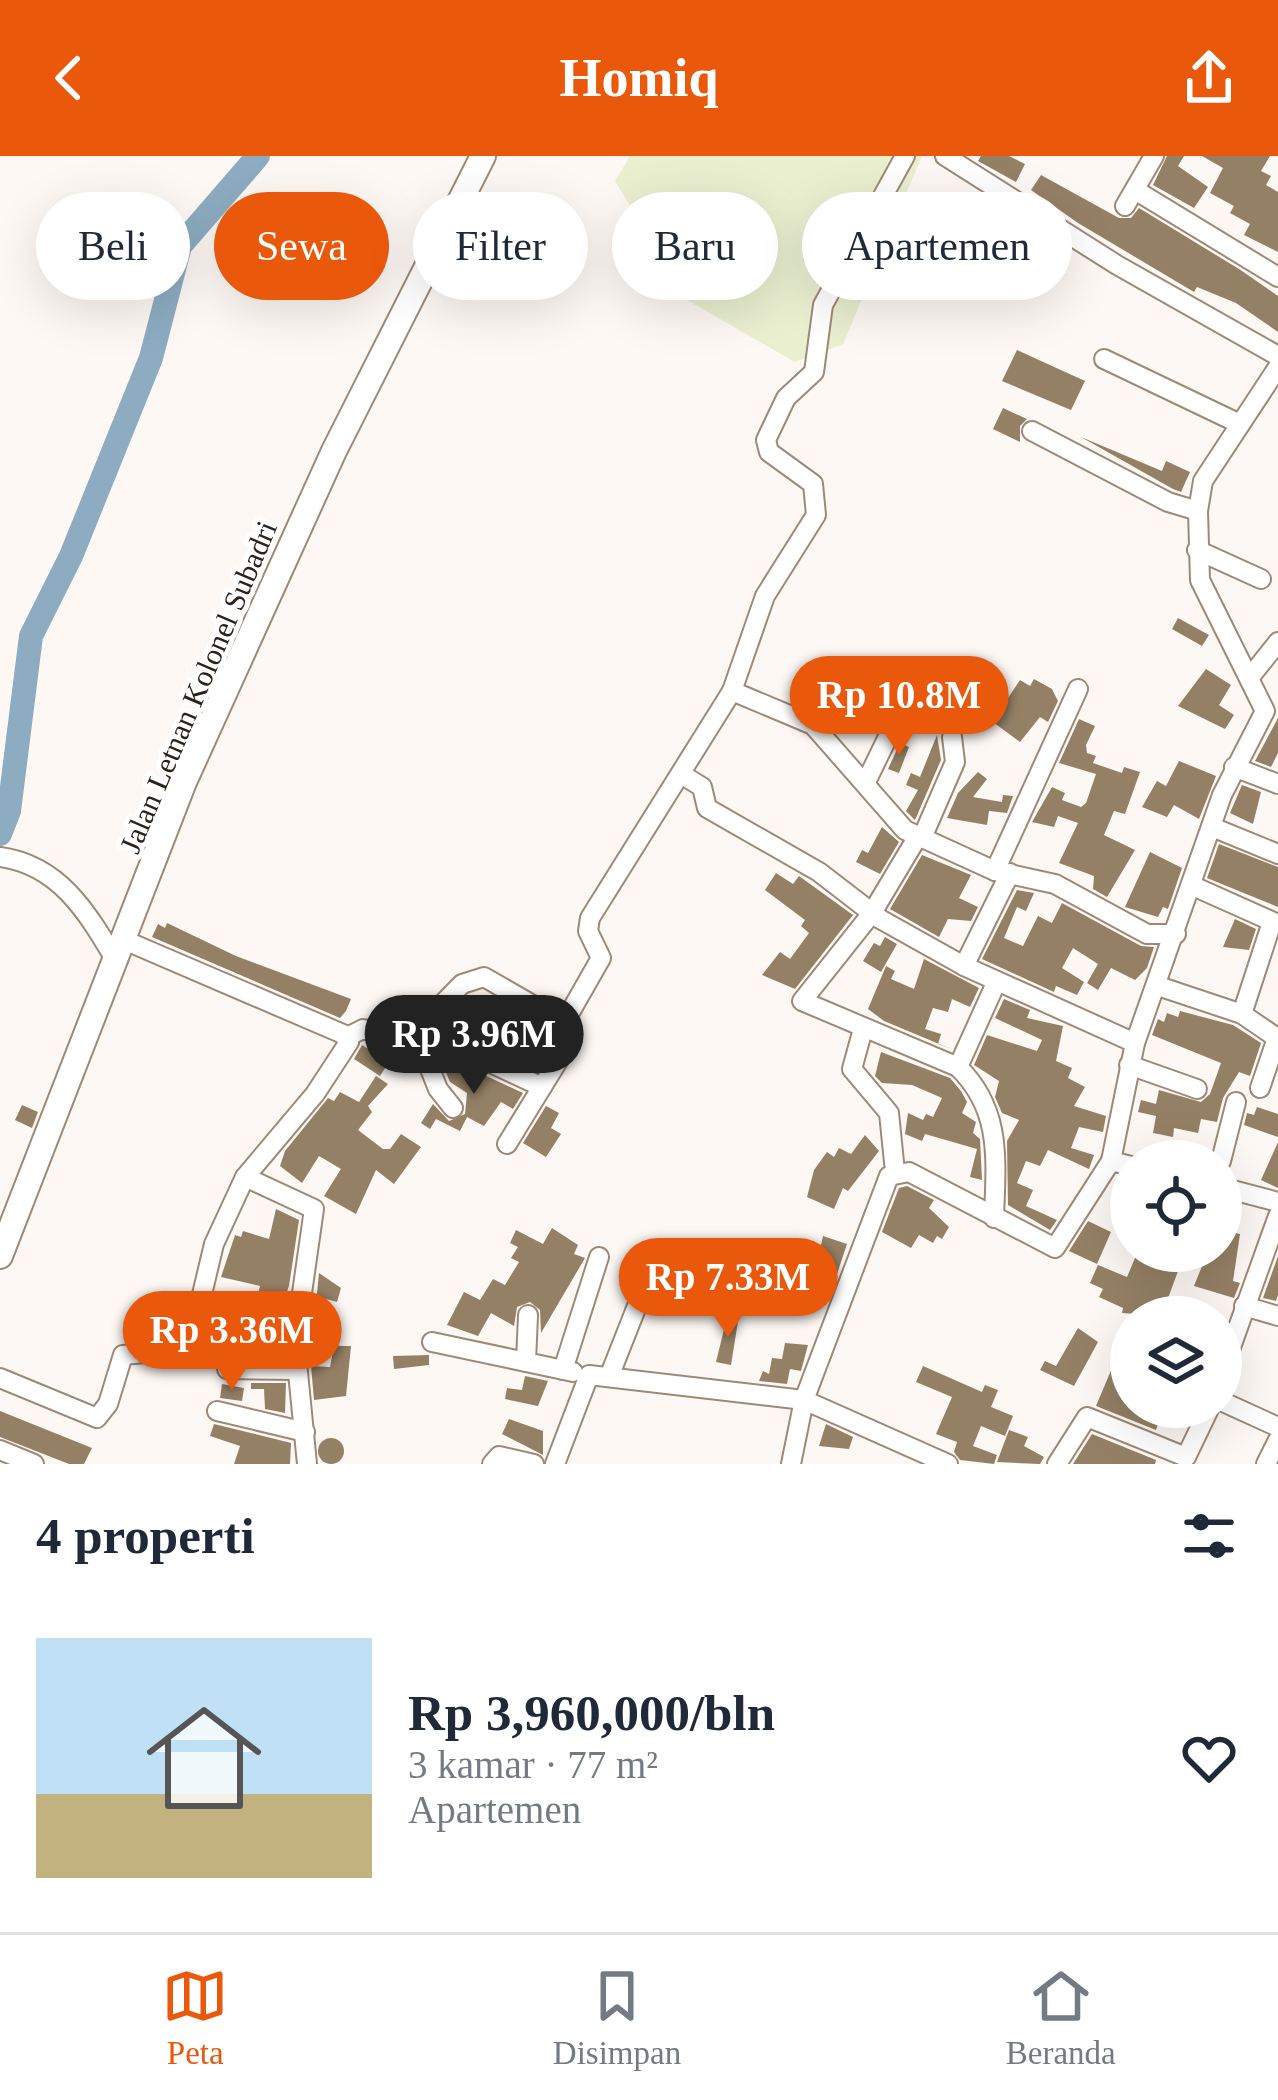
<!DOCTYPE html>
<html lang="id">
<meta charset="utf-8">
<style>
:root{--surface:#fff;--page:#f2f2f3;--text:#1f2937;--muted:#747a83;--line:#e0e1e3;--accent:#ea580c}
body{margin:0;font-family:"Times New Roman",serif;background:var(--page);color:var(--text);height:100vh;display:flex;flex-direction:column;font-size:45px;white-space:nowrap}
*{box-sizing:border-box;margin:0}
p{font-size:39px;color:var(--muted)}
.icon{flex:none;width:66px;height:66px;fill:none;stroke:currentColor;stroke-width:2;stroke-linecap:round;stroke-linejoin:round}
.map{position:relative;height:1308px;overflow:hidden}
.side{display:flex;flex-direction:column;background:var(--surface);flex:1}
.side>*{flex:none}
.hud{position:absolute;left:36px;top:36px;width:1206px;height:108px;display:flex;gap:24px}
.controls{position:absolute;left:1110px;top:984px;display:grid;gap:24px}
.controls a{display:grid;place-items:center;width:132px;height:132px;border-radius:50%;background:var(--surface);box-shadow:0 12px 48px #0002;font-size:60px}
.price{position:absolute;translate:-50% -102px;padding:0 27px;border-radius:42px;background:var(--accent);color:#fff;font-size:39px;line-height:78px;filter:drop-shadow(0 3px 6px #0008)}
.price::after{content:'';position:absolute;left:50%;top:72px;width:36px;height:27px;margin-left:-18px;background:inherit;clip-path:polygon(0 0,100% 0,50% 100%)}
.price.selected{background:#222;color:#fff}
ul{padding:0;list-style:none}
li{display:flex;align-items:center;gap:36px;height:300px;padding:0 36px}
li+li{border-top:3px solid var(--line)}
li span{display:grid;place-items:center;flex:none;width:336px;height:240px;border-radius:0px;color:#555}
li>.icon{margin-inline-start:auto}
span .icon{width:144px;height:144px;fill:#fffc;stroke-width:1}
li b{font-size:51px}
h2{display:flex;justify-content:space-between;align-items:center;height:144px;padding:0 36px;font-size:51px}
.chip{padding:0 42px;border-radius:54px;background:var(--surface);box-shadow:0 12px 48px #0002;font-size:42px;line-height:108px}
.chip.selected{background:var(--accent);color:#fff}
header{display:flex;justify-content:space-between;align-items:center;height:156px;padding:0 36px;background:var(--accent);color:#fff;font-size:54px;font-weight:600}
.dock{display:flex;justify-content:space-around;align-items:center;height:168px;border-top:3px solid var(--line);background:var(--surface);font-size:33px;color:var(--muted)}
.dock a{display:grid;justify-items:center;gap:6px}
.dock .selected{color:var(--accent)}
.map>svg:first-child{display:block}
.green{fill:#e9efcf}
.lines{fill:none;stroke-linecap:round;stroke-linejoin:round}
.river{stroke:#8dacc1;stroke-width:24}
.building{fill:#948065}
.minor-casing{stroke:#9f8976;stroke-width:22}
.major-casing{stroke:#9f8976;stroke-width:28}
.minor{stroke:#fff;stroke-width:18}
.major{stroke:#fff;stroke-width:24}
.labels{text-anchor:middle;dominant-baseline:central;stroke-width:10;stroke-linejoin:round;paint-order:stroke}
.street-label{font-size:30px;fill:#2b221b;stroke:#fff}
</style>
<header><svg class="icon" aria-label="back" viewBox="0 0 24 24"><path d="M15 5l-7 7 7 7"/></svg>Homiq<svg class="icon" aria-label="share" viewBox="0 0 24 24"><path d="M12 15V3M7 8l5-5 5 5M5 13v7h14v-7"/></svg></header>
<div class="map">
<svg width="1278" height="1308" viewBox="0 0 1278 1308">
<rect width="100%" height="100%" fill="#fdf8f4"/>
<polygon class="green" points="630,0 922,0 843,188 795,206 687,144 615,25"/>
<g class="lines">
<polyline class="river" points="0,678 9,655 31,480 71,400 151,202 180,90 258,0"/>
</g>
<g class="building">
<polygon points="981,0 1009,0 1025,8 1016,26 978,5"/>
<polygon points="1167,0 1184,0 1178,10 1208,31 1194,52 1153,29"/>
<polygon points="1202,0 1270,0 1261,15 1271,20 1266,29 1278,36 1278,96 1244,79 1250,68 1230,57 1234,50 1210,37 1223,12"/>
<polygon points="1041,19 1119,62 1131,62 1139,52 1239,113 1278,140 1278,176 1236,147 1197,131 1194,136 1078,67 1031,34"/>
<polygon points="1017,194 1085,225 1071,254 1002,225"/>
<polygon points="1003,252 1027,263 1020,270 1020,286 993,273"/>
<polygon points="1081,281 1162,315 1166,305 1190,316 1181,336 1173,333"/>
<polygon points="1178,462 1209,479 1202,490 1172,473"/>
<polygon points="1206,513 1231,529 1219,549 1234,559 1225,573 1178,550"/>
<polygon points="1034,523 1052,533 1058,545 1048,566 1040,561 1020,586 986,561 998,540 1006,545 1020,524 1030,530"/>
<polygon points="944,527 977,552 971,561 935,540"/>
<polygon points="1278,562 1278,597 1271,611 1255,605"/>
<polygon points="1079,563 1095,570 1086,589 1087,597 1096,600 1093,607 1122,617 1124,611 1140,616 1125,658 1114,655 1104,679 1135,694 1107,741 1093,733 1094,720 1059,707 1078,667 1058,660 1054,671 1032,666 1052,631 1065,637 1062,644 1081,651 1086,647 1096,618 1059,607"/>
<polygon points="937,579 941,604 915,664 906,655 918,634 906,629 911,617 920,621"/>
<polygon points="900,587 909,591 899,617 888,613"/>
<polygon points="1179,605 1216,620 1199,663 1174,649 1167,661 1142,651 1157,625 1166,630"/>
<polygon points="978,616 987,623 973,641 1002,646 1003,639 1013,640 1007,657 989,655 987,669 947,662 958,637"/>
<polygon points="1242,629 1261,636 1253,668 1230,657"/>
<polygon points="882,671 899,686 880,718 856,706 862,694 868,697"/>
<polygon points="1219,688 1278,711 1278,751 1207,722"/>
<polygon points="1150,696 1182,712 1168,753 1163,751 1158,761 1125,751"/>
<polygon points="922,699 971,719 959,742 978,751 971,765 948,763 939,781 890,753"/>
<polygon points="776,717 793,728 799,720 853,759 795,833 762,819 780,796 790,803 809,777 801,770 805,764 765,734"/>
<polygon points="1017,734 1034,737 1026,755 1017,751 1004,782 1023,790 1038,760 1052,767 1062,747 1141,790 1154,791 1147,812 1135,824 1111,812 1098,834 1087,827 1098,808 1073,792 1062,812 1084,826 1077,839 1056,830 1054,836 982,803"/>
<polygon points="1235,763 1256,773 1249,794 1223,791"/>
<polygon points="167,767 236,800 351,843 346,855 340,862 152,781 158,768 165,772"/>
<polygon points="885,781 897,788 881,816 863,805 874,787 880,790"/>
<polygon points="924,803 979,832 970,851 952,843 948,856 933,852 925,873 941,878 938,888 951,893 884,865 868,853 886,810 895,815 891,823 914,833"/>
<polygon points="1004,843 1030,854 1027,862 1063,870 1056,905 1072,912 1068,922 1085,931 1074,950 1106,960 1103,976 1079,971 1071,992 1094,999 1089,1013 1048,994 1040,1010 1026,1005 1017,1027 1033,1034 1026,1050 1057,1064 1050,1074 1008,1049 1007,985 1019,964 1002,957 995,941 999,925 974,909 987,879 1037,895 1042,884 995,862"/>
<polygon points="470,853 505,876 512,865 524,873 529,864 555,885 537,914 443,867 449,860 461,868"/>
<polygon points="1180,855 1233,869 1261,887 1250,920 1239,916 1223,942 1217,966 1201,963 1198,977 1174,972 1173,981 1153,977 1156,960 1138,956 1141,944 1156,948 1159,934 1201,946 1210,938 1221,907 1152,879 1158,863 1164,866 1167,857 1178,861"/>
<polygon points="362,889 389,906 380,920 354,903"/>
<polygon points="881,896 950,922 961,935 967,946 962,957 976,966 973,977 980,983 982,1024 970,1021 977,993 925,978 922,985 905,978 908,957 923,964 926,958 933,961 942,942 912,929 882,927 875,920"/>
<polygon points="452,904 523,937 513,953 501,946 484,970 467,961 460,975 436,963 430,973 421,967 433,948 449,965 465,958 467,937 450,926 445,914"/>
<polygon points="376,920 388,928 368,950 372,956 358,974 383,993 390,993 401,978 421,991 394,1028 376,1014 356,1058 324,1040 341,1013 319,1000 302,1027 280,1010 285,995 328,942 334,945 340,936 359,946"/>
<polygon points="22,949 38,956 32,972 15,964"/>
<polygon points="546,950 559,957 551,972 561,978 546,1001 523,987"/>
<polygon points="1257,951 1278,958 1278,981 1244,969 1247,957 1254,959"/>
<polygon points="865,979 879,995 848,1035 843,1032 834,1053 807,1041 814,1014 827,996 834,1001 839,992 851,998"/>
<polygon points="1278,986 1278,1032 1261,1024"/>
<polygon points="1122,1022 1131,1023 1131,1072 1112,1065 1121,1040 1112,1037"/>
<polygon points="907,1030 934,1044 929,1052 949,1071 942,1083 937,1080 933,1087 919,1079 911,1092 882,1076 899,1032"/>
<polygon points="1221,1046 1232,1049 1227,1075 1240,1078 1233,1125 1240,1127 1234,1142 1194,1130 1208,1095 1221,1095"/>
<polygon points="276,1053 299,1064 289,1130 284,1144 277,1142 264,1175 250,1171 260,1130 221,1121 235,1079 241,1081 243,1075 269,1083"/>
<polygon points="1088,1065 1111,1076 1097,1108 1069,1095"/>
<polygon points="552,1072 578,1089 574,1098 585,1102 541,1177 540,1154 530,1146 517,1151 514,1170 491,1157 478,1180 447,1169 464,1136 480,1144 493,1123 505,1129 519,1106 511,1102 518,1091 510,1087 516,1074 543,1088"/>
<polygon points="823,1080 847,1088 831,1136 812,1131"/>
<polygon points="1138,1095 1181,1107 1167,1145 1184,1152 1180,1161 1122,1157 1123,1152 1099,1141 1103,1133 1090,1127 1098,1109 1127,1121"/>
<polygon points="1278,1100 1278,1139 1276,1145 1263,1142"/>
<polygon points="319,1117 341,1132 337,1146 319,1141 314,1168"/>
<polygon points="778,1124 805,1130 801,1146 774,1140"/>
<polygon points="728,1157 739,1159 731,1209 716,1206"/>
<polygon points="311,1169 337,1176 333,1193 309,1186"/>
<polygon points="1078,1172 1098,1186 1074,1230 1040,1214 1045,1205 1056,1210"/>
<polygon points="785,1187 808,1189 801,1215 790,1213 787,1228 759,1225 763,1215 769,1218 772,1202 782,1203"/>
<polygon points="334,1190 351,1190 346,1240 314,1244 311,1210 330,1211"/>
<polygon points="429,1199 429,1209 394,1213 393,1200"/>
<polygon points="923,1210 982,1236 985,1229 998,1234 991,1251 1013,1260 1005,1280 981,1270 973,1290 997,1299 994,1308 960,1304 954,1296 957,1286 936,1278 952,1241 916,1226"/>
<polygon points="1112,1212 1131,1220 1131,1251 1148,1251 1143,1263 1158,1268 1156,1274 1096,1250"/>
<polygon points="525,1220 548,1225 538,1250 505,1243 507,1232 522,1234"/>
<polygon points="251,1227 286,1227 285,1257 265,1253 264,1233 251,1233"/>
<polygon points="222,1228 244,1232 242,1245 220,1242"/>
<polygon points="0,1255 92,1292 84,1308 69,1308 0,1281"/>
<polygon points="509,1263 543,1275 543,1299 502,1278"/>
<polygon points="214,1268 291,1287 290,1308 234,1308 240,1290 210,1280"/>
<polygon points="826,1268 853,1281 849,1293 819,1290"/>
<polygon points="1009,1274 1028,1281 1024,1290 1044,1301 1040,1308 997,1306"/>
<polygon points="1092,1278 1156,1304 1155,1308 1073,1308"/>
<circle cx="331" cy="1295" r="13"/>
</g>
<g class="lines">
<defs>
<g id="minor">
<polyline points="945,0 1117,109 1278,200"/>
<polyline points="1135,34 1278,121"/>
<polyline points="1125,50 1154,0"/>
<polyline points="1104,203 1240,268"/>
<polyline points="1032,275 1168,346 1198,355"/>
<polyline points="1197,394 1261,423"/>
<polyline points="1250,521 1278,486"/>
<polyline points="732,535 813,569 905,674 995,715 1055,728 1147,778 1176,778"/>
<polyline points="1234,611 1278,628"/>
<polyline points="681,618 702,631 707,652 819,716 880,763 964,810 1135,887"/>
<polyline points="866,626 917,521"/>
<polyline points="1212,671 1278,698"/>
<polyline points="918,680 872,757 802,845 958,911"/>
<polyline points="922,682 955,606 952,581"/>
<path d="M0 701C59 709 87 756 115 803"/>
<polyline points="995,715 1078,533"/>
<polyline points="1193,730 1278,768"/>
<polyline points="124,784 343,878 349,886 315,938 245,1021 314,1053 295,1186 307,1308"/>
<polyline points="964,810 1010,717"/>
<polyline points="1158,830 1242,858 1272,766"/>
<polyline points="1242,858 1277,882 1260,932"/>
<polyline points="424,869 446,886 542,931"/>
<polyline points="863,873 852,913 889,957 895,1016"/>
<polyline points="416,878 438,933 453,952"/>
<polyline points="347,881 363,873 410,881 462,828 484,821 564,867 601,802 588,775 590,762 732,535 765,440 816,359 813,328 769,296 766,284 786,242 814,216 823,149 905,0"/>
<polyline points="1129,909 1197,933"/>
<polyline points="507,988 569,887 564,867"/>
<polyline points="1221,1005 1236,946"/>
<polyline points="1131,1010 1111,1005 1135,887 1222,639 1265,555 1200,424 1198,355 1203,325 1278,211"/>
<polyline points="1221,1031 1278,1046"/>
<path d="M994 1062C996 1003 1002 954 958 911L996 827"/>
<polyline points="1244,1150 1278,1160"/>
<polyline points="528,1159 526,1206 573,1216"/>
<polyline points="432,1186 526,1206"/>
<polyline points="227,1213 295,1214"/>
<polyline points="563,1214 599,1101"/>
<polyline points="1221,1219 1278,1060"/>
<polyline points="609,1221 652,1112"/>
<polyline points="0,1222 97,1262 108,1248 123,1199 189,1193 214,1088 245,1021"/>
<polyline points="1221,1245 1278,1271"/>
<polyline points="217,1255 305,1276"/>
<polyline points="0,1294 34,1308"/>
<polyline points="492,1308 499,1300 534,1308"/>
<polyline points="555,1308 589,1219 804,1244 948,1308"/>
<polyline points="791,1308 804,1244 889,1020 909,1016 1055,1092 1111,1005"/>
<polyline points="1057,1308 1087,1261 1186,1301 1210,1251"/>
<polyline points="1266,1308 1278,1284"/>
</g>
<polyline id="major" points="0,1100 184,626 334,295 483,0"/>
</defs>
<use href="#minor" class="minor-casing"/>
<use href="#major" class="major-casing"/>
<use href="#minor" class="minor"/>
<use href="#major" class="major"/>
</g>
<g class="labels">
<g class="street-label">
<text transform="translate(198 531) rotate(-67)">Jalan Letnan Kolonel Subadri</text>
</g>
</g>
</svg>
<div class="controls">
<a><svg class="icon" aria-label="locate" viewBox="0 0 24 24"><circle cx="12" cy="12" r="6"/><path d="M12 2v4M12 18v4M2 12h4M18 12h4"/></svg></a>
<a><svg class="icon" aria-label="layers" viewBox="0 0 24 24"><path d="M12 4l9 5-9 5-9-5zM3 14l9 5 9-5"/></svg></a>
</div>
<b class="price" style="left:899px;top:602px">Rp 10.8M</b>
<b class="price selected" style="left:474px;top:941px">Rp 3.96M</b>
<b class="price" style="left:728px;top:1184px">Rp 7.33M</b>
<b class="price" style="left:232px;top:1237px">Rp 3.36M</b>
<div class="hud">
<a class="chip">Beli</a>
<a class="chip selected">Sewa</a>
<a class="chip">Filter</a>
<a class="chip">Baru</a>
<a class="chip">Apartemen</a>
</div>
</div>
<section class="side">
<h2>4 properti<svg class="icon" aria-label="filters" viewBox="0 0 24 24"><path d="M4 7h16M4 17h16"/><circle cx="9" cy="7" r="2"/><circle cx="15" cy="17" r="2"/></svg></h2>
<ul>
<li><span style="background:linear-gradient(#bfe0f5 65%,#c2b280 0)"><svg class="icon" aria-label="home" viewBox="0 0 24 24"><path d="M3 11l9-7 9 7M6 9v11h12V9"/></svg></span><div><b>Rp 3,960,000/bln</b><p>3 kamar · 77 m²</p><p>Apartemen</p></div><svg class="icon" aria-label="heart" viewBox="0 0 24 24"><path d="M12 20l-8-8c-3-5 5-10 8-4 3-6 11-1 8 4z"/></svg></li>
</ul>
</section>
<nav class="dock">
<a class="selected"><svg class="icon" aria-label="map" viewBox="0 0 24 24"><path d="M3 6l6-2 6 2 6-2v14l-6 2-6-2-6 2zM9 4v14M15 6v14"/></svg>Peta</a>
<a><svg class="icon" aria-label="saved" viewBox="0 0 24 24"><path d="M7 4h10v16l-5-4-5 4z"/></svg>Disimpan</a>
<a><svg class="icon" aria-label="home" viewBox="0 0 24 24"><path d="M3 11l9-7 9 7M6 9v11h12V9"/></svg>Beranda</a>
</nav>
